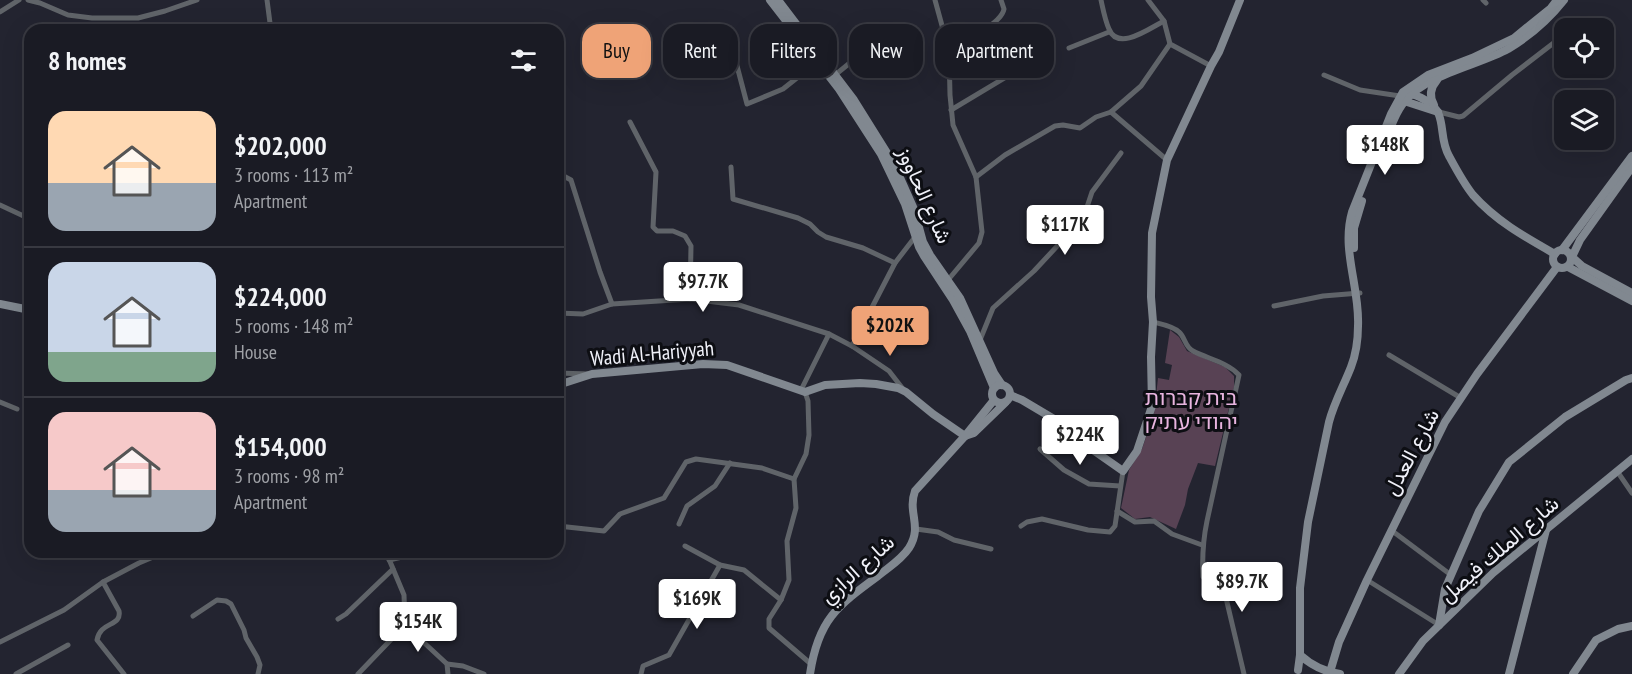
<!DOCTYPE html>
<meta charset="utf-8">
<style>
:root{--surface:#1a1b24;--page:#272831;--text:#f1f3f6;--muted:#9fa1a6;--line:#383941;--accent:#efa377}
body{margin:0;font-family:"PT Sans Narrow",Vazirmatn,"Noto Sans Hebrew",sans-serif;background:var(--page);color:var(--text);height:100vh;display:flex;flex-direction:column;font-size:22px;white-space:nowrap}
*{box-sizing:border-box;margin:0}
p{font-size:20px;color:var(--muted)}
.icon{flex:none;width:33px;height:33px;fill:none;stroke:currentColor;stroke-width:2;stroke-linecap:round;stroke-linejoin:round}
.map{position:relative;flex:1;overflow:hidden}
.drawer{position:absolute;left:24px;top:24px;width:540px;height:534px;display:flex;flex-direction:column;background:var(--surface);border-radius:18px;box-shadow:0 6px 24px #0002,0 0 0 2px var(--line)}
.drawer>*{flex:none}
.guide{position:absolute;left:582px;top:24px;width:570px;height:54px;display:flex;gap:12px}
.buttons{position:absolute;left:1554px;top:18px;display:grid;gap:12px}
.buttons a{display:grid;place-items:center;width:60px;height:60px;border-radius:12px;background:var(--surface);box-shadow:0 6px 24px #0002,0 0 0 2px var(--line);font-size:30px}
.price{position:absolute;translate:-50% -51px;padding:0 14px;border-radius:6px;background:#fff;color:#222;font-size:20px;line-height:39px;filter:drop-shadow(0 2px 3px #0008)}
.price::after{content:'';position:absolute;left:50%;top:36px;width:18px;height:14px;margin-left:-9px;background:inherit;clip-path:polygon(0 0,100% 0,50% 100%)}
.price.current{background:var(--accent);color:#111}
ul{padding:0;list-style:none}
li{display:flex;align-items:center;gap:18px;height:150px;padding:0 24px}
li+li{border-top:2px solid var(--line)}
li span{display:grid;place-items:center;flex:none;width:168px;height:120px;border-radius:18px;color:#555}
li>.icon{margin-inline-start:auto}
span .icon{width:72px;height:72px;fill:#fffc;stroke-width:1}
li b{font-size:26px}
h2{display:flex;justify-content:space-between;align-items:center;height:72px;padding:0 24px;font-size:26px}
.tag{padding:0 21px;border-radius:18px;background:var(--surface);box-shadow:0 6px 24px #0002,0 0 0 2px var(--line);font-size:21px;line-height:54px}
.tag.current{background:var(--accent);color:#111}
.map>svg:first-child{display:block}
.green{fill:#584254}
.lines{fill:none;stroke-linecap:round;stroke-linejoin:round}
.street{stroke:#606469;stroke-width:5}
.secondary{stroke:#818890;stroke-width:8}
.labels{text-anchor:middle;dominant-baseline:central;stroke-width:6;stroke-linejoin:round;paint-order:stroke}
.street-label{font-size:21px;fill:#f0f1f9;stroke:#0d0e13}
.park-label{font-size:21px;fill:#e8b4df;stroke:#0d0e13}
</style>
<div class="map">
<svg width="1632" height="674" viewBox="0 0 1632 674">
<rect width="100%" height="100%" fill="#232430"/>
<polygon class="green" points="1170,330 1179,337 1187,351 1225,367 1234,376 1234,387 1215,466 1198,463 1188,489 1185,505 1176,529 1150,517 1135,519 1121,508 1129,470 1142,449 1154,414 1158,378 1169,380 1172,365 1165,363"/>
<g class="lines">
<g class="street">
<polyline points="28,0 40,3 68,15 92,18 138,18 165,11 197,0"/>
<polyline points="267,0 270,23 274,30"/>
<polyline points="935,0 949,51 950,95 953,125 976,177 982,232 979,243 948,280"/>
<path d="M1101 0C1103 9 1105 20 1109 29 1118 52 1150 28 1164 21"/>
<polyline points="1148,0 1164,21 1170,44 1211,66"/>
<polyline points="1483,0 1486,3"/>
<polyline points="0,12 19,0"/>
<polyline points="731,43 747,104 783,89 817,62"/>
<path d="M948 48C963 41 1001 25 1004 9L1001 0"/>
<polyline points="1069,48 1109,32"/>
<polyline points="835,75 883,36"/>
<polyline points="1324,75 1360,90 1400,96"/>
<polyline points="951,110 1038,58 1045,52"/>
<polyline points="1111,112 1167,160"/>
<polyline points="1439,112 1459,117 1463,116 1512,75 1564,35"/>
<polyline points="630,122 656,172 653,227 657,231 673,231 685,236 691,246 690,299"/>
<polyline points="731,167 733,199 798,218 810,224 818,232 826,237 863,248 895,263"/>
<polyline points="558,173 571,180 600,272 612,304"/>
<polyline points="976,177 1005,155 1055,126 1063,125 1080,128 1096,117 1111,112 1141,86 1170,44"/>
<polyline points="0,205 30,219"/>
<polyline points="1274,306 1323,296 1360,293"/>
<polyline points="558,313 583,314 612,304 690,299 739,305 829,334 852,346 889,371 903,389"/>
<path d="M1153 322C1161 324 1173 326 1179 332 1185 337 1185 347 1193 351 1208 359 1227 362 1239 375L1207 521C1203 540 1202 557 1203 577L1222 590 1226 598 1244 674"/>
<polyline points="980,340 993,308 1034,271 1061,242 1085,213 1092,192 1121,153"/>
<polyline points="852,346 895,263 915,237"/>
<polyline points="1389,355 1461,398"/>
<polyline points="558,373 588,374"/>
<polyline points="801,390 829,334"/>
<polyline points="805,392 808,401 809,435 806,454 794,479 796,508 787,541 789,580 781,600 769,619 769,628 811,664"/>
<polyline points="0,402 17,409"/>
<polyline points="1040,449 1064,470 1089,484 1120,486"/>
<polyline points="1617,471 1632,493"/>
<polyline points="1117,511 1135,522 1154,521 1172,534 1202,545"/>
<polyline points="679,524 687,506 715,486 730,463"/>
<polyline points="558,526 604,531 620,514 664,498 686,462 696,459 762,468 794,479"/>
<polyline points="1021,526 1027,522 1042,519 1088,530 1110,532 1115,526 1123,471"/>
<polyline points="916,529 938,532 954,540 991,549"/>
<polyline points="1391,530 1451,575"/>
<polyline points="685,546 720,565 744,570 781,600"/>
<polyline points="389,560 424,552"/>
<polyline points="1367,580 1439,625"/>
<path d="M103 582 119 611C122 627 100 621 97 640L124 674"/>
<polyline points="193,616 217,600 226,601 231,604 244,630 246,638 257,657 260,665 258,674"/>
<polyline points="338,619 346,614 393,569"/>
<polyline points="405,625 447,664 448,674"/>
<polyline points="0,642 64,610 103,582 139,563 165,552"/>
<polyline points="447,664 463,666 484,674"/>
<polyline points="16,674 68,645"/>
<polyline points="358,674 405,625 404,595 386,552"/>
<polyline points="641,674 643,666 669,655 720,565"/>
</g>
<g class="secondary">
<polyline points="770,0 839,89 881,154 905,204 919,247 924,256 953,300 970,331 994,388"/>
<polyline points="778,0 854,100 894,164 914,209 923,242 930,255 960,298 994,373 1002,385"/>
<path d="M1408 94C1414 94 1420 97 1425 100 1449 113 1437 135 1449 156 1456 169 1464 184 1473 195 1496 221 1525 237 1555 254"/>
<polyline points="1402,98 1404,101 1438,112"/>
<path d="M1434 105C1429 96 1430 88 1437 80"/>
<path d="M1382 151C1388 135 1394 114 1405 101 1425 75 1479 65 1508 49 1528 37 1549 19 1564 0"/>
<polyline points="1632,167 1580,240 1572,257 1582,266 1632,293"/>
<polyline points="1354,248 1354,228 1362,201"/>
<circle cx="1562" cy="259" r="9"/>
<polyline points="1562,250 1632,156"/>
<polyline points="1568,267 1632,301"/>
<polyline points="0,304 30,310"/>
<circle cx="1001" cy="394" r="9"/>
<polyline points="558,385 592,374 703,364 727,365 805,392 825,385 860,383 876,384 898,388 906,392 933,414 965,436"/>
<polyline points="1010,395 1022,400 1059,422 1083,443 1123,471 1137,451 1152,406 1151,357 1153,322 1151,297 1152,233 1167,160 1211,66 1219,52 1240,0"/>
<polyline points="965,436 974,433 1005,403"/>
<polyline points="1439,625 1445,589 1479,511 1509,462 1565,417 1626,380 1632,378"/>
<polyline points="1298,670 1300,655"/>
<polyline points="1330,672 1339,642 1367,580 1445,422 1477,374 1557,267"/>
<path d="M810 674C818 620 837 606 878 576 889 567 901 560 909 548 923 526 907 513 915 491L965 436 994 400"/>
<path d="M1340 674C1326 672 1311 665 1300 655V588L1308 522 1329 422C1334 403 1344 385 1351 367 1356 354 1358 340 1358 326 1360 288 1341 250 1352 212L1391 114 1403 92 1428 75 1472 58 1514 38 1551 8 1557 0"/>
<polyline points="1399,674 1423,641 1493,573 1632,459"/>
<polyline points="1509,674 1546,530"/>
<polyline points="1573,674 1596,640 1618,629 1632,626"/>
</g>
</g>
<g class="labels">
<g class="street-label">
<text transform="translate(925 195) rotate(66)">شارع الحاووز</text>
<text transform="translate(652 353) rotate(-5)">Wadi Al-Hariyyah</text>
<text transform="translate(1411 452) rotate(-62)">شارع العدل</text>
<text transform="translate(1499 549) rotate(-41)">شارع الملك فيصل</text>
<text transform="translate(857 569) rotate(-42)">شارع الرازي</text>
</g>
<g class="park-label">
<text x="1191" y="397">בית קברות<tspan x="1191" dy="24">יהודי עתיק</tspan></text>
</g>
</g>
</svg>
<div class="buttons">
<a><svg class="icon" aria-label="locate" viewBox="0 0 24 24"><circle cx="12" cy="12" r="6"/><path d="M12 2v4M12 18v4M2 12h4M18 12h4"/></svg></a>
<a><svg class="icon" aria-label="layers" viewBox="0 0 24 24"><path d="M12 4l9 5-9 5-9-5zM3 14l9 5 9-5"/></svg></a>
</div>
<b class="price" style="left:1385px;top:176px">$148K</b>
<b class="price" style="left:1065px;top:256px">$117K</b>
<b class="price" style="left:703px;top:313px">$97.7K</b>
<b class="price current" style="left:890px;top:357px">$202K</b>
<b class="price" style="left:1080px;top:466px">$224K</b>
<b class="price" style="left:1242px;top:613px">$89.7K</b>
<b class="price" style="left:697px;top:630px">$169K</b>
<b class="price" style="left:418px;top:653px">$154K</b>
<div class="guide">
<a class="tag current">Buy</a>
<a class="tag">Rent</a>
<a class="tag">Filters</a>
<a class="tag">New</a>
<a class="tag">Apartment</a>
</div>
<section class="drawer">
<h2>8 homes<svg class="icon" aria-label="filters" viewBox="0 0 24 24"><path d="M4 7h16M4 17h16"/><circle cx="9" cy="7" r="2"/><circle cx="15" cy="17" r="2"/></svg></h2>
<ul>
<li><span style="background:linear-gradient(#ffd9b3 60%,#9aa5b1 0)"><svg class="icon" aria-label="home" viewBox="0 0 24 24"><path d="M3 11l9-7 9 7M6 9v11h12V9"/></svg></span><div><b>$202,000</b><p>3 rooms · 113 m²</p><p>Apartment</p></div></li>
<li><span style="background:linear-gradient(#c9d6e8 75%,#7fa58c 0)"><svg class="icon" aria-label="home" viewBox="0 0 24 24"><path d="M3 11l9-7 9 7M6 9v11h12V9"/></svg></span><div><b>$224,000</b><p>5 rooms · 148 m²</p><p>House</p></div></li>
<li><span style="background:linear-gradient(#f6c9c9 65%,#9aa5b1 0)"><svg class="icon" aria-label="home" viewBox="0 0 24 24"><path d="M3 11l9-7 9 7M6 9v11h12V9"/></svg></span><div><b>$154,000</b><p>3 rooms · 98 m²</p><p>Apartment</p></div></li>
</ul>
</section>
</div>
